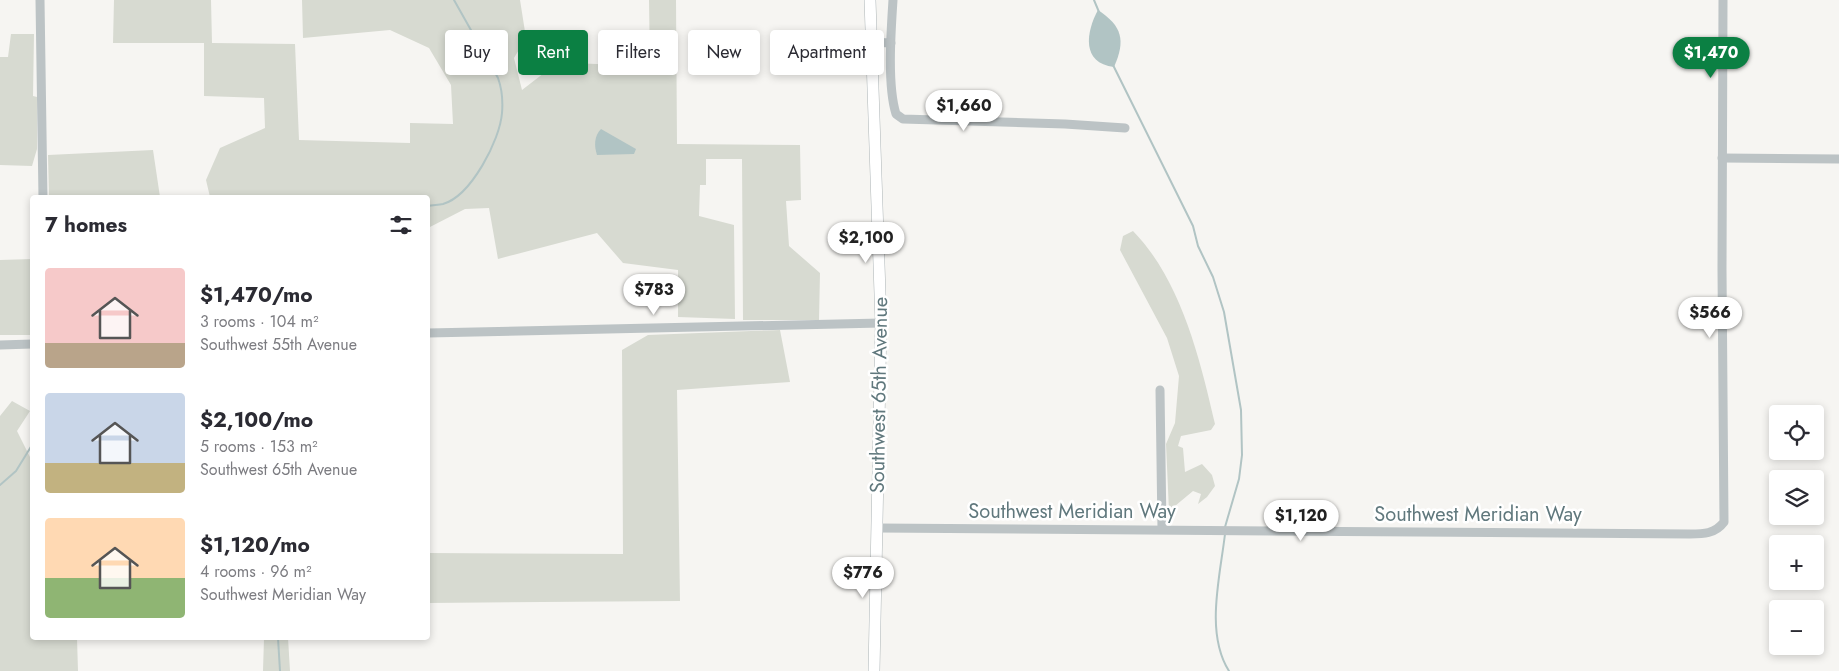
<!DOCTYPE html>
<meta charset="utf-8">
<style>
:root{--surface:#fff;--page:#f2f2f3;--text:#2b2b33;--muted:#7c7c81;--accent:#0b8043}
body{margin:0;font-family:Jost,sans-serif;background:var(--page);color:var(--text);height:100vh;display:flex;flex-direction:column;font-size:19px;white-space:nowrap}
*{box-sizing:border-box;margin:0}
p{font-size:16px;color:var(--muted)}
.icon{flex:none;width:28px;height:28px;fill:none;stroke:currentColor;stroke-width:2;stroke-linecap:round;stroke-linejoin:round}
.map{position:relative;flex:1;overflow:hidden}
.details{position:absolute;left:30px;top:195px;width:400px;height:445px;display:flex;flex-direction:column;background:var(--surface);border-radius:5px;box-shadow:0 2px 8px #0003}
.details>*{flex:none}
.banner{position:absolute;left:445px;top:30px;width:475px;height:45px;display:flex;gap:10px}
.fabs{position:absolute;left:1769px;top:405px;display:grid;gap:10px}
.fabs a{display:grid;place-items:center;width:55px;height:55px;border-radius:5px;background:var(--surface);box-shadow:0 2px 8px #0003;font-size:25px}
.price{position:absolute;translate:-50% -42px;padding:0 11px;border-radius:18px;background:#fff;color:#222;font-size:16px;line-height:32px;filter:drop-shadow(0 1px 2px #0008)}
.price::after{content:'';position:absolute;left:50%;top:30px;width:15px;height:11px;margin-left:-8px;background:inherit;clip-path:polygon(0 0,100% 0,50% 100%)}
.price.selected{background:var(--accent);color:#fff}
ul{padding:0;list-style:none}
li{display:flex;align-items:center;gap:15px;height:125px;padding:0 15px}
li span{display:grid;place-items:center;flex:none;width:140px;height:100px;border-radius:5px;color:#555}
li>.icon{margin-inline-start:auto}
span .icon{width:60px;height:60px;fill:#fffc;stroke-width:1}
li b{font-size:21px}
h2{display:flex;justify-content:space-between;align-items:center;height:60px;padding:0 15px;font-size:21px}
.pill{padding:0 18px;border-radius:5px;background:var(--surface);box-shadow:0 2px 8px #0003;font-size:18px;line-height:45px}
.pill.selected{background:var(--accent);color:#fff}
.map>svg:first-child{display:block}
.green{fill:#d7dad1}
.water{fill:#b1c4c4}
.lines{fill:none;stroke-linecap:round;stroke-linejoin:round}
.stream{stroke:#b1c4c4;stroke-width:2}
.major-casing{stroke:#adb5b7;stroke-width:12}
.minor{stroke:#bcc3c5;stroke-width:9}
.major{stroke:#fff;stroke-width:11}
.labels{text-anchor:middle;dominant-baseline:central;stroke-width:5;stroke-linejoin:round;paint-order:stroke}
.street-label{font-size:20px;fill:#60787d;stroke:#fff}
</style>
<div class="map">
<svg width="1839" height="671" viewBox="0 0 1839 671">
<rect width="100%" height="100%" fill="#f6f5f2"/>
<g class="green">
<polygon points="114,0 211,0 212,43 295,44 299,140 410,143 410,123 453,124 451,85 429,48 390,30 303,38 302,0 520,0 526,38 514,58 522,90 566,56 570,63 650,66 649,0 676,0 677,144 800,145 801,200 786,201 789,246 820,273 819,320 743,320 742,159 706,159 706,185 700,185 699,216 734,225 735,319 678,317 678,270 623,263 597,233 498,259 489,208 465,209 428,228 428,198 210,197 206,180 220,148 265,128 264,98 204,96 204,43 113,43"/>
<polygon points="11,34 34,34 33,96 37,97 37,149 32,166 0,165 0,57 8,57"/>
<polygon points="153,150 160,197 49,197 48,155"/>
<path d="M1133 231C1181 280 1200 359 1215 424L1211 430 1181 436 1178 446 1183 448 1185 472 1202 464 1212 475 1215 486 1207 497 1198 504 1201 494 1193 491 1169 511 1166 444 1175 423 1179 376 1167 338 1120 250 1123 236Z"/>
<polygon points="32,259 32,335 0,335 0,260"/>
<polygon points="780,330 790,382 677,390 680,601 428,603 428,553 623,554 622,350 648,335"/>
<polygon points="12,401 30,411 17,431 32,461 32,638 77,638 78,671 0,671 0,416"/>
<polygon points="264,638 288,638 290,671 263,671"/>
</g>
<g class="water">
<path d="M1098 10C1122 26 1126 40 1114 67 1081 63 1086 32 1098 10Z"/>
<path d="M601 129 636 149 634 154 597 155C594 146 594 136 601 129Z"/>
</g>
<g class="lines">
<g class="stream">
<polyline points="1094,0 1099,12"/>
<polyline points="1113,65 1193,226 1198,246 1213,277 1224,312 1241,410 1242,455 1239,479 1225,527"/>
<path d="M428 206C432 205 438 205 443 204 471 196 500 140 502 113 503 101 502 89 498 78L454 0"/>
<polyline points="0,485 16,471 32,445"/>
<path d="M1225 534C1220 577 1205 633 1229 671"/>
<polyline points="278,638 280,671"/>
</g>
<defs>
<polyline id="major" points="870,0 881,323 874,671"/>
</defs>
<use href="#major" class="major-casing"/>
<g class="minor">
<polyline points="40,0 43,198"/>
<path d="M893 0C891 31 887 85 896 114L903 119 1065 124 1125 128"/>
<polyline points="871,42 891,43"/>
<polyline points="1722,158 1839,159"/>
<polyline points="428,333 881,323"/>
<polyline points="0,345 32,344"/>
<polyline points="1160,390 1162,529"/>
<path d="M878 528 1690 534C1703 534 1715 534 1724 522L1722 269 1723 0"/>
</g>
<use href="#major" class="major"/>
</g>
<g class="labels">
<g class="street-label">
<text transform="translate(879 395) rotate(-89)">Southwest 65th Avenue</text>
<text x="1072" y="511">Southwest Meridian Way</text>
<text x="1478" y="514">Southwest Meridian Way</text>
</g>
</g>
</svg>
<div class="fabs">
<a><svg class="icon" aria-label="locate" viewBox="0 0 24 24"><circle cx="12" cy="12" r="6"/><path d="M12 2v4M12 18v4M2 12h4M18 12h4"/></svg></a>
<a><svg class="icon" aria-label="layers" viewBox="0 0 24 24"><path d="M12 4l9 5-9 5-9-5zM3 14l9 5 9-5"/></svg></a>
<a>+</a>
<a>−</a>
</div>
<b class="price selected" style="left:1711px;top:79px">$1,470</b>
<b class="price" style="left:964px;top:132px">$1,660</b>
<b class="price" style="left:866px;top:264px">$2,100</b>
<b class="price" style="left:654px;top:316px">$783</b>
<b class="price" style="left:1710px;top:339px">$566</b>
<b class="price" style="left:1301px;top:542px">$1,120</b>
<b class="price" style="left:863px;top:599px">$776</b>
<div class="banner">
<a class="pill">Buy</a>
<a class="pill selected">Rent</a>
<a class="pill">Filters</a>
<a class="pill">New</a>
<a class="pill">Apartment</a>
</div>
<section class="details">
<h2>7 homes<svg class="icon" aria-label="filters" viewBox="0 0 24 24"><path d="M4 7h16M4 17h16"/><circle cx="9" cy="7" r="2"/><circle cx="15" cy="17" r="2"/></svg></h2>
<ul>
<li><span style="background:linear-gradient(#f6c9c9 75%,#b9a48a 0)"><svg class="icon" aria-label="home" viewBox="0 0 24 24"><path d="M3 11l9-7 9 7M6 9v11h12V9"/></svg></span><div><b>$1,470/mo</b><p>3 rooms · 104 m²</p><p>Southwest 55th Avenue</p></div></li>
<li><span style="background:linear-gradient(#c9d6e8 70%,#c2b280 0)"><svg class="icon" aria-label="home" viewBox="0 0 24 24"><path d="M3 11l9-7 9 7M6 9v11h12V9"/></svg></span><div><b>$2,100/mo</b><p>5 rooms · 153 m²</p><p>Southwest 65th Avenue</p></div></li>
<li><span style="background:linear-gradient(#ffd9b3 60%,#8fb573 0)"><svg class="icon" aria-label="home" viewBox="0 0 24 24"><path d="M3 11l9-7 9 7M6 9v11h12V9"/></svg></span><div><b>$1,120/mo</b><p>4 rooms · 96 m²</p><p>Southwest Meridian Way</p></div></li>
</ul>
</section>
</div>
